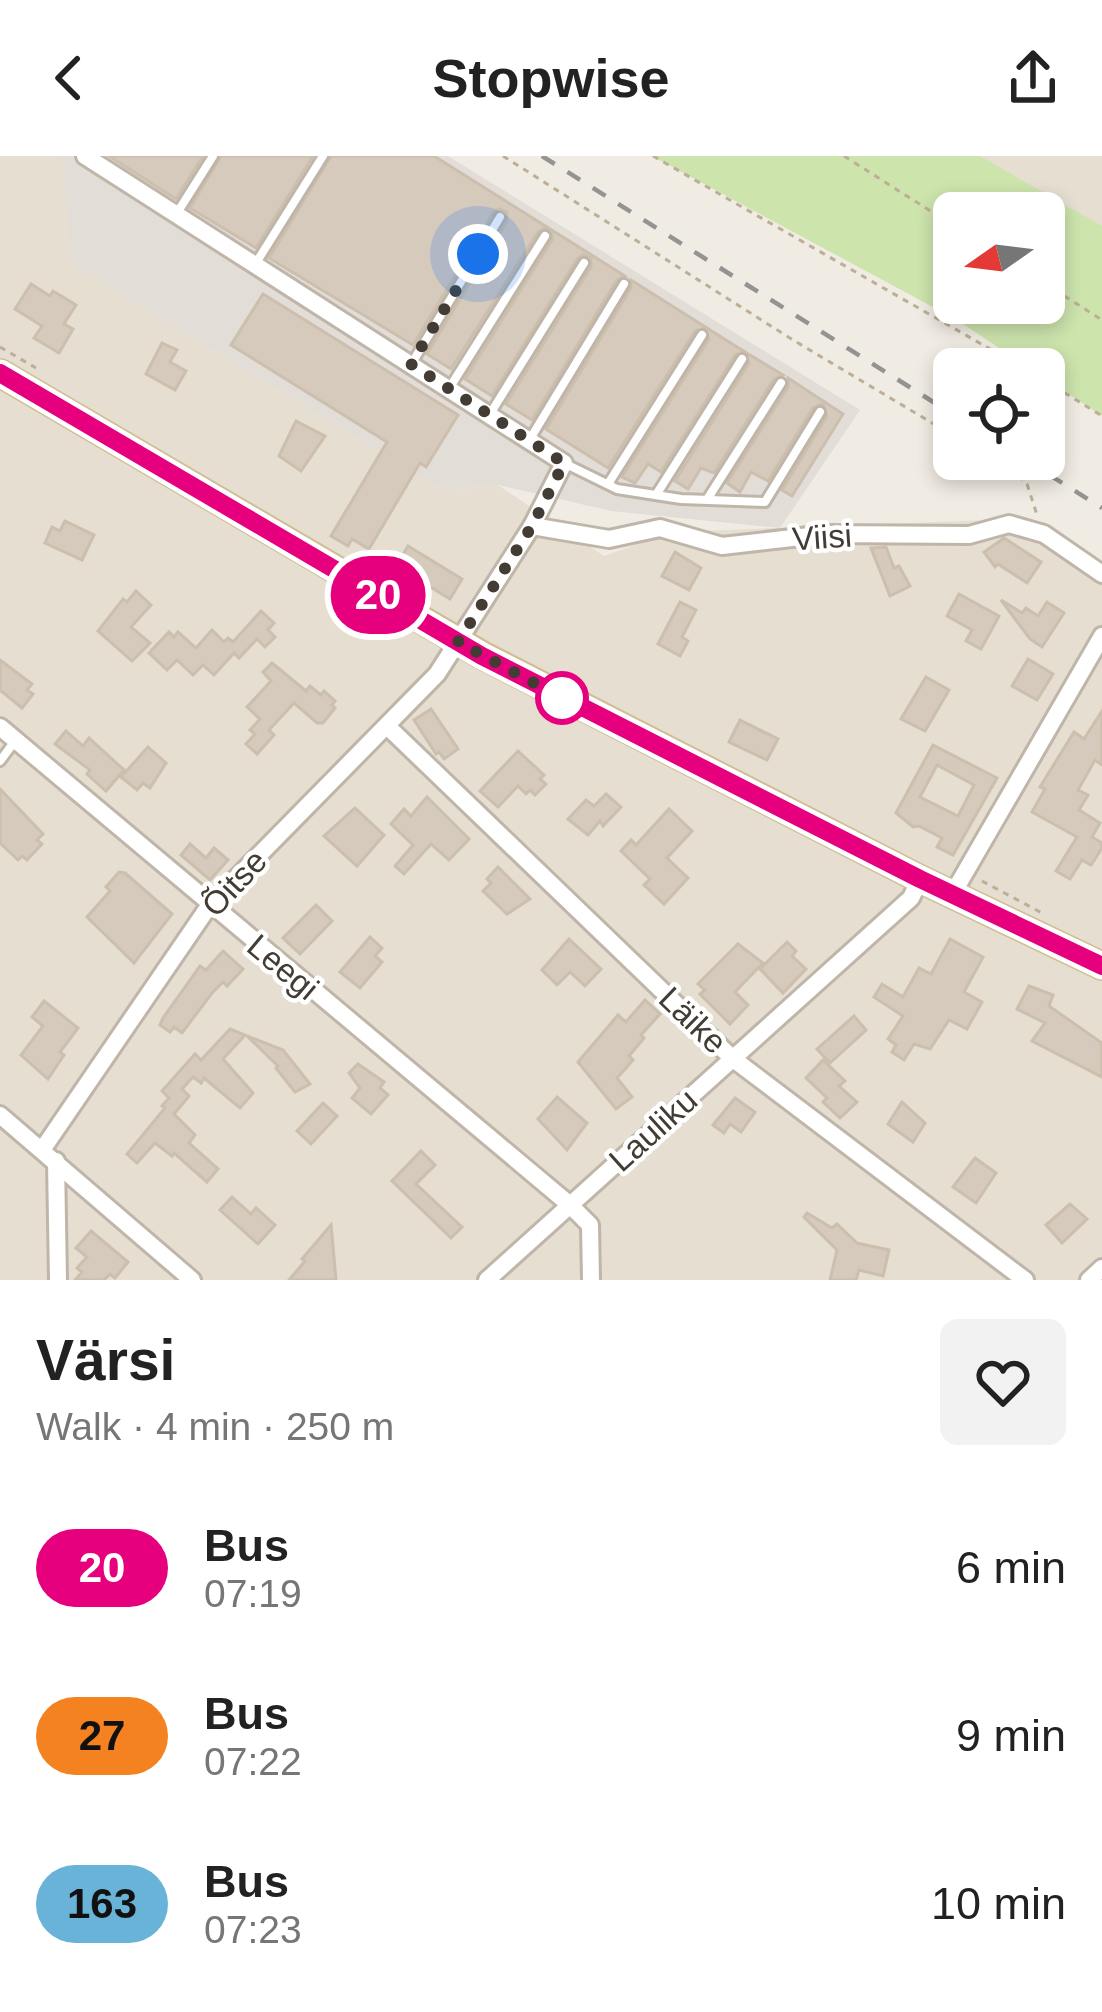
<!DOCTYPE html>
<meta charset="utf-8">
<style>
:root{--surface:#fff;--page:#f2f2f2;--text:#222;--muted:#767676}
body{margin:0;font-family:Arial,sans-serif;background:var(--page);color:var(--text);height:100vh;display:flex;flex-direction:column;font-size:45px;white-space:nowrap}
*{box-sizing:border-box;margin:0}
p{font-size:39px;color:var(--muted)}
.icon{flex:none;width:66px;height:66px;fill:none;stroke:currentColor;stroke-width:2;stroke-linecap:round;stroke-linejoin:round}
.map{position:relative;height:1124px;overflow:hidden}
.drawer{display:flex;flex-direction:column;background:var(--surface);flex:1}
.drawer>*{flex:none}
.badge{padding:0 24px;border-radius:39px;font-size:42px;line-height:78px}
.needle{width:78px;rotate:256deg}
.buttons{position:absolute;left:933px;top:36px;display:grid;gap:24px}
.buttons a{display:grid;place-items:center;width:132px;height:132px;border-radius:18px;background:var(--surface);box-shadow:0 6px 18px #0003;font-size:60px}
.you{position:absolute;width:60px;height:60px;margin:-30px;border:9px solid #fff;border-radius:50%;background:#1a73e8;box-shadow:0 0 0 18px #1a73e833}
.map>.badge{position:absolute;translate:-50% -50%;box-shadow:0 0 0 6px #fff}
.round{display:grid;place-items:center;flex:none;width:126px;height:126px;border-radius:18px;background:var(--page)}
.head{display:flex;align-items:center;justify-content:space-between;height:204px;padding:0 36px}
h1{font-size:57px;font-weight:800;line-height:90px}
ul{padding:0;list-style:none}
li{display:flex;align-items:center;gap:36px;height:168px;padding:0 36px}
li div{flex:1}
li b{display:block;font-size:45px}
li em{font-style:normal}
li .badge{min-width:132px;font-weight:700;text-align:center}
header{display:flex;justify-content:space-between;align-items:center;height:156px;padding:0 36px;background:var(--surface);font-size:54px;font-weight:800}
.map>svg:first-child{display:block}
</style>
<header><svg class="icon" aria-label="back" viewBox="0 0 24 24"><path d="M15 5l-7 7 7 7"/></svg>Stopwise<svg class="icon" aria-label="share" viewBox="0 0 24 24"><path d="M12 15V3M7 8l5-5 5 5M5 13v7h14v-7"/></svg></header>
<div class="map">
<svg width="1102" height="1124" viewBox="0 0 1102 1124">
<rect width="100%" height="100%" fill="#f1ece3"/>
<!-- residential -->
<g fill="#e5ded1">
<path d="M0,0H58L66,21L73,108L444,335L498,329L604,400L672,376L1018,363L1102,425V1124H0Z"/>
<path d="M879,0H1102V150L1044,57Z"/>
</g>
<!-- industrial -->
<path fill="#e3ddd8" d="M58,0H448L860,254L780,372L611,355L498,329L444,335L72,108L64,16Z"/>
<!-- green -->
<path fill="#cde4ad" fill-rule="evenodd" d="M652,0H980L1102,70V260L1044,222V213H1031L957,164ZM1044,57V147H954V57Z"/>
<!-- building -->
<g fill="#d5cabc" stroke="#ccbfad" stroke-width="3" fill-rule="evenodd">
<path d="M109,0H203L176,43Z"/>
<path d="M221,0H313L256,92L190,52Z"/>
<path d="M331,0H434L625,120L617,124L532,264L506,248L591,111V102L583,99L577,103L492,240L465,223L552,84V75L544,72L538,76L451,213L427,198L507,65V56L499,53L493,57L413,189L269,102Z"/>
<path d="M631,124L745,196L735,199L661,316L648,308L635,327L622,321L709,183L705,172L695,175L608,312L546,273L631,132Z"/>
<path d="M31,128L50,140L53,135L76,149L64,168L73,173L59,197L34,182L42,170L15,153Z"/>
<path d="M263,138L458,259L426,311L420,307L369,393L352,383L348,390L331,380L387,286L231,189Z"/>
<path d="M162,187L177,194L170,206L186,215L175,234L146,218Z"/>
<path d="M745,196L783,219L774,223L714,317L701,312L688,333L675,325L749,207Z"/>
<path d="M788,222L843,258L792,340L782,334L827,260L823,248L813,252L768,325L751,316L740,336L727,327L788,231Z"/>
<path d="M296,265L325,280L301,315L279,300Z"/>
<path d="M65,365L94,379L82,404L45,387L52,371L60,375Z"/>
<path d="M1004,382L1041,406L1027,427L998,408L995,411L984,396Z"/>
<path d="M408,390L462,423L450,443L396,410Z"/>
<path d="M886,391L894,412L899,410L910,430L890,440L871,392Z"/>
<path d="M675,396L701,412L689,434L662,420Z"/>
<path d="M136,435L151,449L131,471L150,487L132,505L98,475L123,443L127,446Z"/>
<path d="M959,438L999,460L981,493L966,485L972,474L947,460Z"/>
<path d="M1001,444L1022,457L1026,452L1038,460L1047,446L1064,457L1042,491L1030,483Z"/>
<path d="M680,446L696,454L682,481L688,485L680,500L658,488Z"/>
<path d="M261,455L274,467L268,474L275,481L265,491L257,483L239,502L234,497L214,519L203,509L193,519L177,504L167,514L149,497L169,476L174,481L178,476L196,492L212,474L224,486L228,482L233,486Z"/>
<path d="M1028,503L1053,518L1037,544L1012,530Z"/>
<path d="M0,504L32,528L27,534L33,538L22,552L0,534Z"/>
<path d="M272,507L306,535L310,530L321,539L324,535L335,545L332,549L335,552L323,567H317L294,547L269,574L274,579L257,598L246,588L255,578L250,574L260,563L247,551L271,525L263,516Z"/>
<path d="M926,521L949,534L925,575L901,563Z"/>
<path d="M431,553L458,593L444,603L439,596L436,598L414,564Z"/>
<path d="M1102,555V609L1095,604L1078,634L1088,639L1079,654L1100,667L1092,681L1102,687V692L1091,709L1082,704L1070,723L1056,715L1077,681L1032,656L1045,633L1040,631L1074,576L1084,583Z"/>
<path d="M740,564L778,583L767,604L729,586Z"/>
<path d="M66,575L83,590L89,582L124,614L106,635L87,618L90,614L55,588Z"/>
<path d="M933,589L997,622L953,699L937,691L942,682L919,670L913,671L896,657ZM937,609L974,629L958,660L920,641Z"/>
<path d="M148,591L166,607L150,632L143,627L137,634L121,621Z"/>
<path d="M518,595L544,619L540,623L546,628L535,639L530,634L526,638L518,630L498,651L480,635Z"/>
<path d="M0,633L43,678L37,684L42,688L27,704L22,700L18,704L0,687Z"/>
<path d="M606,638L621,651L603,670L600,665L588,679L568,663L586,644L594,650Z"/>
<path d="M427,641L469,683L449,704L431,688L404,718L395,710L413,689L391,668L404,653L411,660Z"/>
<path d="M355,652L384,679L357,710L324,680Z"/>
<path d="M669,653L692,675L667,702L688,722L664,748L644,729L650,723L621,695L631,684L636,689Z"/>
<path d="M190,688L206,702L214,692L228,704L210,724L181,699Z"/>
<path d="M498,711L530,743L507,758L483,735L491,727L487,723Z"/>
<path d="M119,716L125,717L172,758L134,807L87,761L110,735L106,731Z"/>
<path d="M316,749L332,765L300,798L283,782Z"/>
<path d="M370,781L382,792L375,800L382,806L360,832L340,816Z"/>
<path d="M569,783L601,813L585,830L570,816L557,829L542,814Z"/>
<path d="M950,783L983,801L964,836L982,846L967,873L949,864L930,893L914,888L904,904L892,896L896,889L888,883L903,860L874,841L882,828L903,841L919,812L931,818Z"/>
<path d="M787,786L796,795L792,800L806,813L783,837L760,813Z"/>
<path d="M738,788L763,807L735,836L748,849L730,868L700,838L705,834L698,828Z"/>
<path d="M223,795L243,813L227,830L223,826L212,837L182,877L174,871L170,876L160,869L163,862L200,810L206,814Z"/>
<path d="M1029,830L1053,839L1049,850L1102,887V921L1032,885L1045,867L1017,853Z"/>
<path d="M645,844L660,858L641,879L644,882L629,900L633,904L617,922L632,941L616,953L578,906L618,859L626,866Z"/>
<path d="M44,845L78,872L60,896L64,899L48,923L21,899L43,870L32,861Z"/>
<path d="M854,860L866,874L830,907L817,893Z"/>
<path d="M230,873L245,879L223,903L253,937L240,952L204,922L201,927L193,921L182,933L189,940L174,958L195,979L189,987L218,1013L207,1026L174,997L172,1000L155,987L137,1007L127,998L165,952L162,950L169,942L162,935L195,898L201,904Z"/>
<path d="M247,880L283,894L310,928L295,936L276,912L278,910Z"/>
<path d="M823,904L845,925L839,930L857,946L840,962L823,946L827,942L806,922Z"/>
<path d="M358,908L384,926L380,932L388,939L371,958L352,942L360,932L349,917Z"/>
<path d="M557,941L587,967L567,994L538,963Z"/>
<path d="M735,942L755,956L741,976L730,968L724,977L713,969Z"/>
<path d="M902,946L925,967L913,986L888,968Z"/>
<path d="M323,947L337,960L311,988L297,975Z"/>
<path d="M421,995L435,1009L416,1028L462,1071L451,1082L392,1025Z"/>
<path d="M975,1002L996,1017L976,1047L953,1031Z"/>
<path d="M232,1041L251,1058L256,1052L275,1069L258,1088L220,1054Z"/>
<path d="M1070,1048L1087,1063L1062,1087L1046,1069Z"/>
<path d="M807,1057L832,1072L837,1068L857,1087L889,1094L883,1120L859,1114L856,1124H830L837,1094L804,1061Z"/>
<path d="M331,1069L336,1124H289L305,1105L302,1103Z"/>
<path d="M91,1075L128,1106L115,1122L110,1118L104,1124H75L82,1116L77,1112L87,1101L76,1092Z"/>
</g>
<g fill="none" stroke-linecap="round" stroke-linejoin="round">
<defs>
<g id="service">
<path d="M177,57L213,0"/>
<path d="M256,107L323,0"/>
<path d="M412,207L500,61"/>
<path d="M450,231L545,80"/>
<path d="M490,258L584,107"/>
<path d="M530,283L624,128"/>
<path d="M566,308L617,333L681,343L765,346L820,256"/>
<path d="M608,328L702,179"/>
<path d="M656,339L742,203"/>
<path d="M708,342L781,227"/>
<path d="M0,605L15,585"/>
</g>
<g id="minor">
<path d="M532,370L609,383L660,372L722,390L827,378L969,379L1009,368L1044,378L1102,418"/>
<path d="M0,571L570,1049L590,1069L591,1124"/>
<path d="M388,571L732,902L1025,1124"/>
<path d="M952,739L1102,480"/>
<path d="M0,959L192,1124"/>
<path d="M42,994L209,750L437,518L532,370L564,307L85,0"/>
<path d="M56,1005L58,1124"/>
<path d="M487,1124L911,742L920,723"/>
<path d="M1089,1124L1102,1112"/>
</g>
<path id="secondary" d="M0,217L482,499L920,723L1102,810"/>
</defs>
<!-- service casing -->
<use href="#service" stroke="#bfb6a9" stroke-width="14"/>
<!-- minor casing -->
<use href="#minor" stroke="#bfb6a9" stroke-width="22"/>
<!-- secondary casing -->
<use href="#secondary" stroke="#d0bd94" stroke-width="30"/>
<!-- path -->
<g stroke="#bdae98" stroke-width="3" stroke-dasharray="6 6" stroke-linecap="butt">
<path d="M503,0L793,184L954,280"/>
<path d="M653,0L1025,213"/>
<path d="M844,0L954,70"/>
<path d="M1044,127L1102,164"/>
<path d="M0,191L36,212"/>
<path d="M1044,224L1102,260"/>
<path d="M1001,303L1027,328L1037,359"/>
<path d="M982,725L1042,757"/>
</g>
<!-- service -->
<use href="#service" stroke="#fff" stroke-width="8"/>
<!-- minor -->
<use href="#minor" stroke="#fff" stroke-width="16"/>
<!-- secondary -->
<use href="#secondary" stroke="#fcecc2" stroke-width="24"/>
<!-- rail -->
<g stroke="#939393" stroke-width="4.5" stroke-dasharray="15 15" stroke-linecap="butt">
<path d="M542,0L954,259"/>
<path d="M1024,303L1102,352"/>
</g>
</g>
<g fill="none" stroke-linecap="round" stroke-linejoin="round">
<defs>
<path id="line" d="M0,217L482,500L920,723L1102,810"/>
</defs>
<!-- line casing -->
<use href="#line" stroke="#fff" stroke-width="27"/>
<!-- line -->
<use href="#line" stroke="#e6007e" stroke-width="18"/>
<!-- walk -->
<path stroke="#423c34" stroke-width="12" stroke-dasharray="0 21.6" d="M478,98L411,208L564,307L532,370L458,486L562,542"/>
</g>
<!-- markers -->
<circle fill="#fff" stroke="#e6007e" stroke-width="6" cx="562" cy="542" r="24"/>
<g text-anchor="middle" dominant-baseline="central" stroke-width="9" stroke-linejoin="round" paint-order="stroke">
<!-- street labels -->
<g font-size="33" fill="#423c34" stroke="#fff">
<text transform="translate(822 381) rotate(-4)">Viisi</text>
<text transform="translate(234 727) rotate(-47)">Õitse</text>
<text transform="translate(283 811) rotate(40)">Leegi</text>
<text transform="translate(693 864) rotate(44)">Läike</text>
<text transform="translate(653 974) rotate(-42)">Lauliku</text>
</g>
</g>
</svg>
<div class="buttons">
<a><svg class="needle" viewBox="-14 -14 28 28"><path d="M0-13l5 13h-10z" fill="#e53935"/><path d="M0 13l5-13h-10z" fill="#767676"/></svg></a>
<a><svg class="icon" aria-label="locate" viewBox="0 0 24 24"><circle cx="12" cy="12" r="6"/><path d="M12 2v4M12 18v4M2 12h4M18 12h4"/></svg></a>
</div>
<div class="you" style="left:478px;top:98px"></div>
<b class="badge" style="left:378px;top:439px;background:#e6007e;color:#fff">20</b>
</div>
<section class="drawer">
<div class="head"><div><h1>Värsi</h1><p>Walk · 4 min · 250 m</p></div><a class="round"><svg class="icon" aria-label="heart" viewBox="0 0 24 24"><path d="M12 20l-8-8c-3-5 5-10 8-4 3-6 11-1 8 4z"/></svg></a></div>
<ul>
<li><span class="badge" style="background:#e6007e;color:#fff">20</span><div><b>Bus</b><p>07:19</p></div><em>6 min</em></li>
<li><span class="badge" style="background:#f58220;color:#111">27</span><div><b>Bus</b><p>07:22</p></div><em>9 min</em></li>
<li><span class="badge" style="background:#69b3d9;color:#111">163</span><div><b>Bus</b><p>07:23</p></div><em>10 min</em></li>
</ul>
</section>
